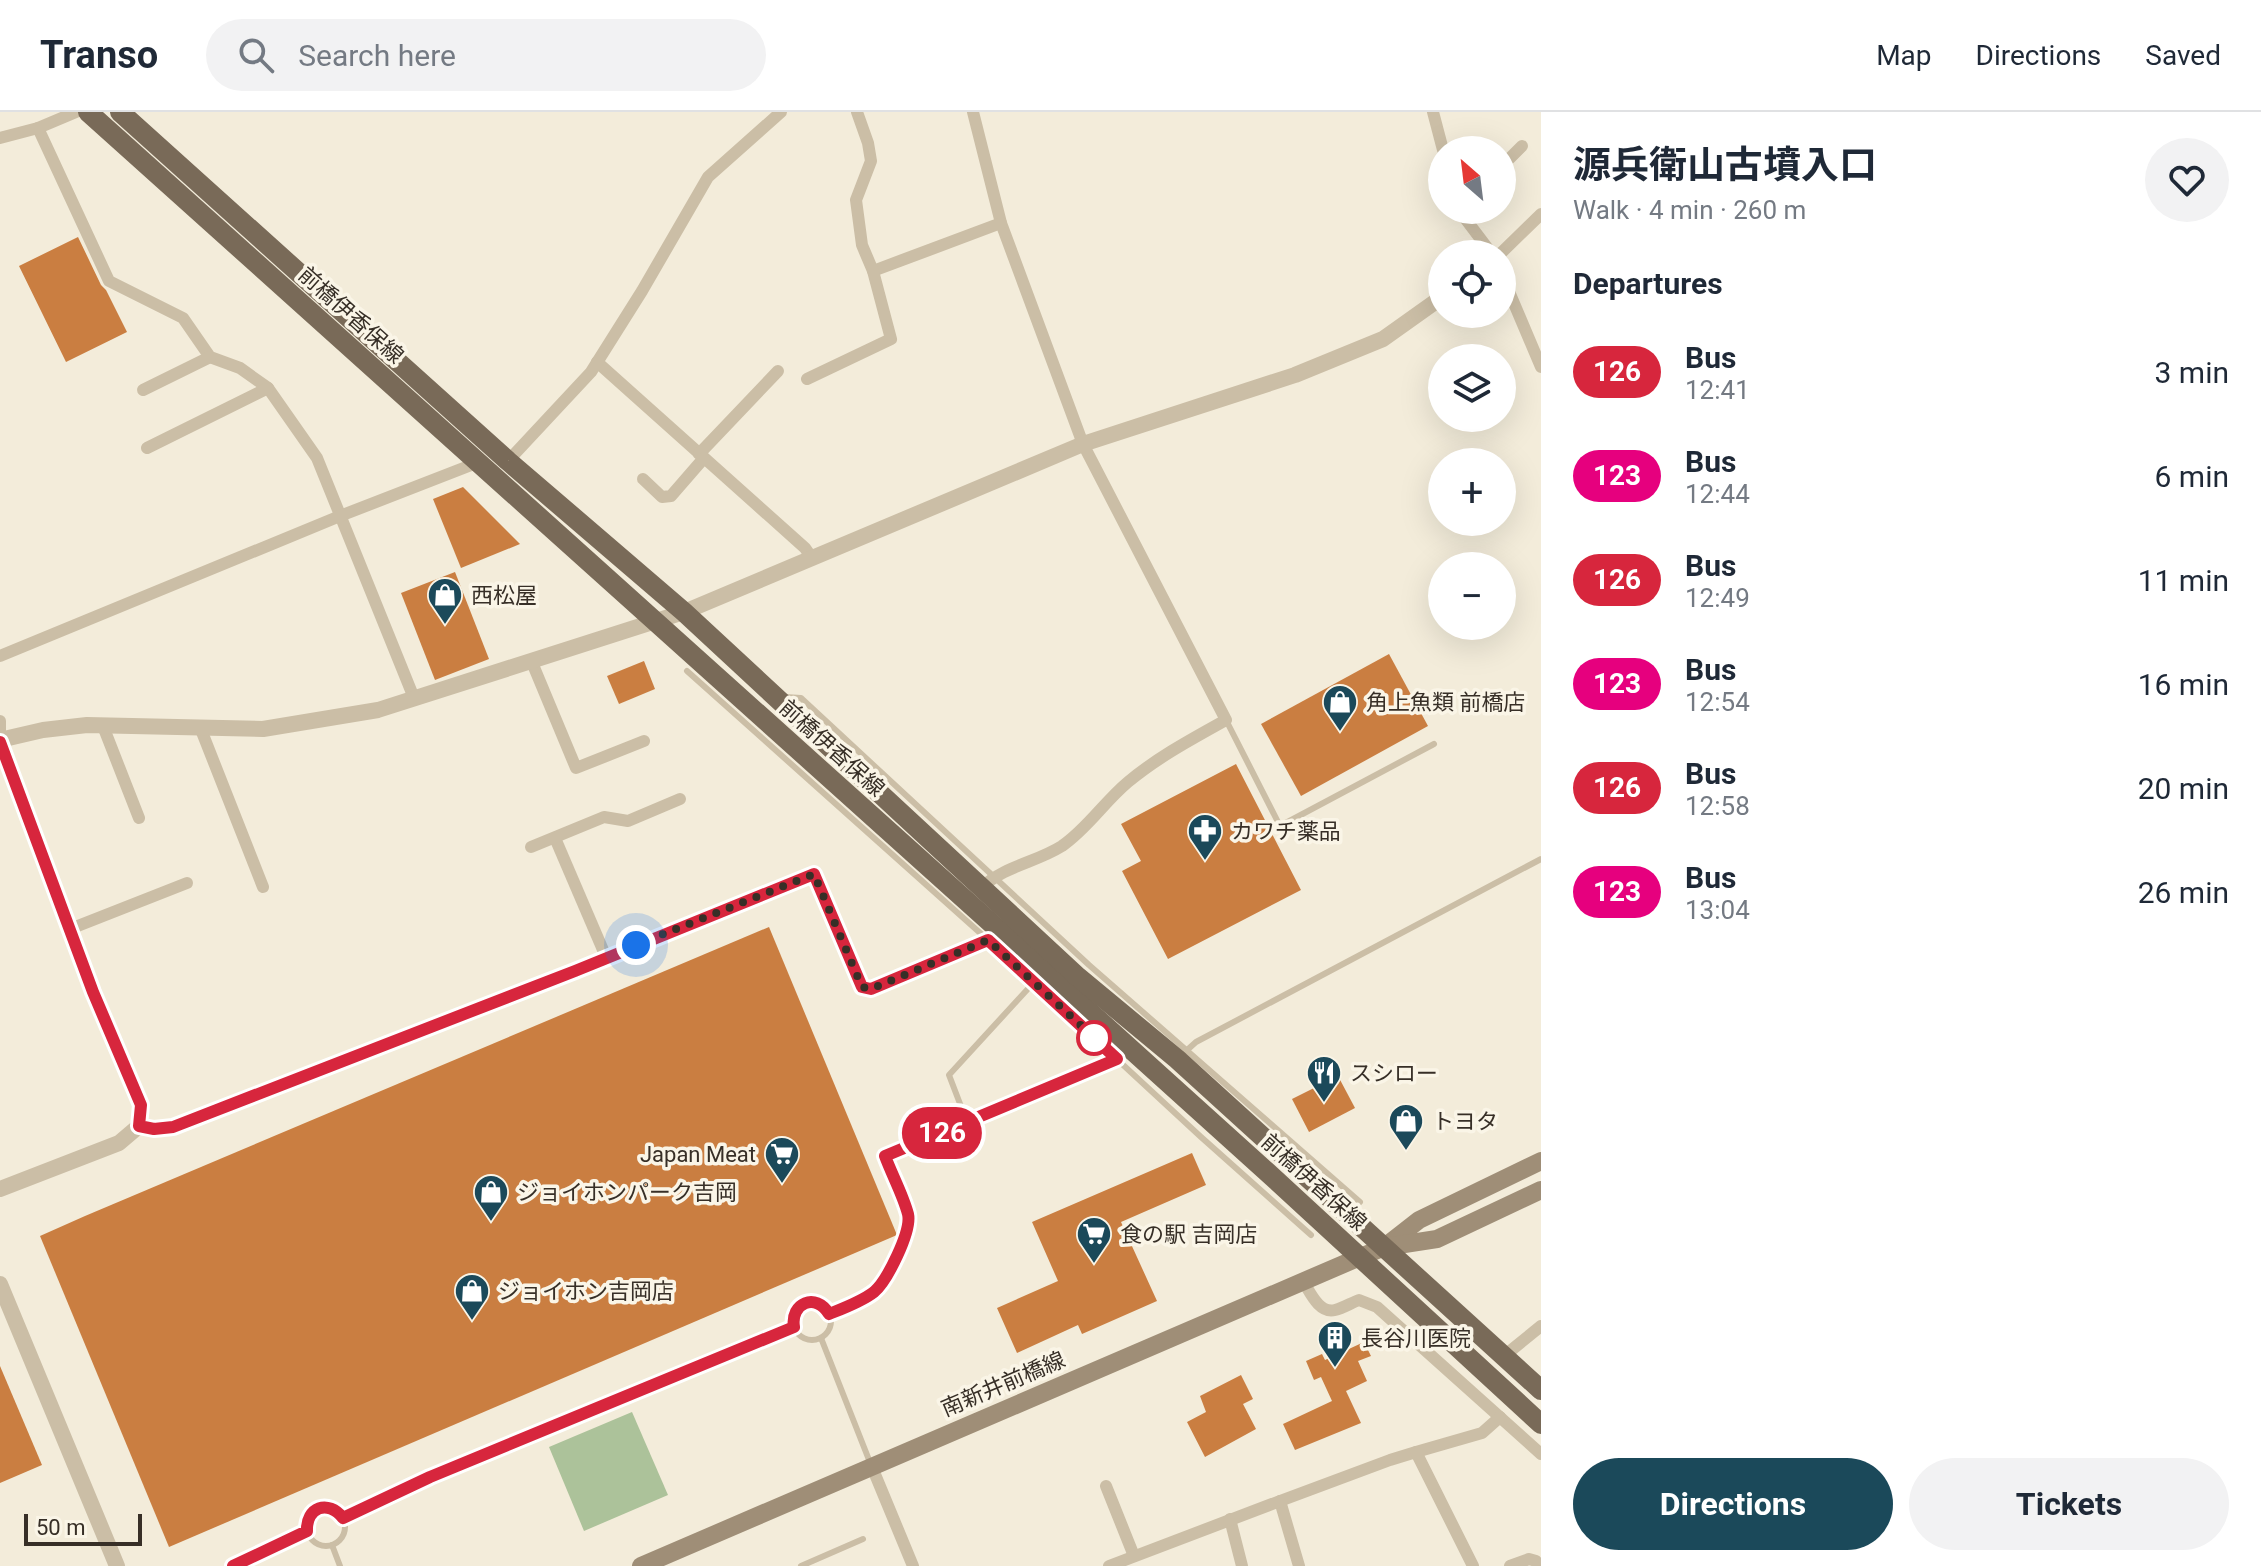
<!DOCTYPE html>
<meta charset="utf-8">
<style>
:root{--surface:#fff;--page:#f2f2f3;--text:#1f2937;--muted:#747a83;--line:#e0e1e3;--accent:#1b495a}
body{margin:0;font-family:Roboto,"Noto Sans JP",sans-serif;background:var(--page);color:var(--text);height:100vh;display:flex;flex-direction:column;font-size:30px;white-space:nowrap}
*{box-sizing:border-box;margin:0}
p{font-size:26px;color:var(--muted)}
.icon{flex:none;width:44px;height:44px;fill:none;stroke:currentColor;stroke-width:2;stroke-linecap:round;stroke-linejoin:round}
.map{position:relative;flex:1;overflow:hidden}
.details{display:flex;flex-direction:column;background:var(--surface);width:720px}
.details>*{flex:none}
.badge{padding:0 16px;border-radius:26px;font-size:28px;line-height:52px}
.needle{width:52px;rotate:332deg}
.fabs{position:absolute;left:1428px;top:24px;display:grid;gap:16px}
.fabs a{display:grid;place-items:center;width:88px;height:88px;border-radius:50%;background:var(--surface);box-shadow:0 8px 32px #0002;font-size:40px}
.scale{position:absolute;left:24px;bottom:20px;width:118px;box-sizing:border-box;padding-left:8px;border:4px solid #372f27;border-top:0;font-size:22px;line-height:28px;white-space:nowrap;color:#372f27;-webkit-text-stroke:6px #faf5e7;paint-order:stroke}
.you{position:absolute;width:40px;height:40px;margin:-20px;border:6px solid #fff;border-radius:50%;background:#1a73e8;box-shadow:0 0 0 12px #1a73e833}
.map>.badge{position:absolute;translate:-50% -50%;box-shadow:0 0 0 4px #fff}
h2{padding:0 32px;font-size:30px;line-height:72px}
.round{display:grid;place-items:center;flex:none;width:84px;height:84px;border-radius:42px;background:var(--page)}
.overview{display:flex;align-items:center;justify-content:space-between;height:136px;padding:0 32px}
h1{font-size:38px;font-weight:700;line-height:60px}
.primary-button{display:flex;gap:16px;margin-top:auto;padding:16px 32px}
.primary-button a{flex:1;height:92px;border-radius:48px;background:var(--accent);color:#fff;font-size:32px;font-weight:700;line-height:92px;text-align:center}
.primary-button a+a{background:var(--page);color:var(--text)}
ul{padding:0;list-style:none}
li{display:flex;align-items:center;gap:24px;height:104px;padding:0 32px}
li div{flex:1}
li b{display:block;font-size:30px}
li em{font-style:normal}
li .badge{min-width:88px;font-weight:700;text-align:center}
header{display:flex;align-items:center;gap:48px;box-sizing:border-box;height:112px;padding:0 40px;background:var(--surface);border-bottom:2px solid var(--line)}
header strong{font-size:38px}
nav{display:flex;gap:44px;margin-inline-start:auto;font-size:28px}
.search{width:560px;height:72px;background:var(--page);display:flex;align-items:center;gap:20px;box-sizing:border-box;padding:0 28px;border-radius:44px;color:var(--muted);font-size:30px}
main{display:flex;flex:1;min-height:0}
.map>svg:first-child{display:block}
</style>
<header>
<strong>Transo</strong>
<div class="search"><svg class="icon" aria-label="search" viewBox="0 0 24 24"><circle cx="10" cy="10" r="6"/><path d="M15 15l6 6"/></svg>Search here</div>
<nav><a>Map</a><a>Directions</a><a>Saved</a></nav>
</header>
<main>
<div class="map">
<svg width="1541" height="1454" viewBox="0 0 1541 1454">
<rect width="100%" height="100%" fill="#f3ecda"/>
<!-- green -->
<path fill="#acc29a" d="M632,1300L668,1383L584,1419L549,1335Z"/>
<!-- building -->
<g fill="#ca7e41">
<path d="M78,125L101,173L106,178L127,220L66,250L19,154Z"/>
<path d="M463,375L520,432L461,456L433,387Z"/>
<path d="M455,460L489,547L435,568L401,481Z"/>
<path d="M1389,542L1428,614L1301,684L1261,612Z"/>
<path d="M644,549L655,577L619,592L607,564Z"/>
<path d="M1236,652L1301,778L1168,847L1122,759L1141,749L1121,712Z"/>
<path d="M769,815L897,1123L169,1435L40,1124L85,1104Z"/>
<path d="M1338,964L1355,996L1309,1020L1292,987Z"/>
<path d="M1192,1041L1206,1073L1121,1110L1157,1189L1082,1222L1078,1213L1017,1241L997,1196L1058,1169L1032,1110Z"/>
<path d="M1364,1230L1371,1244L1358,1249L1367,1269L1346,1279L1361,1311L1295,1338L1283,1312L1332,1289L1321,1265L1314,1268L1306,1249L1322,1242L1325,1248Z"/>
<path d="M0,1254L42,1353L0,1371Z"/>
<path d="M1241,1263L1253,1287L1243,1292L1256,1317L1205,1345L1187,1310L1206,1300L1200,1284Z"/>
</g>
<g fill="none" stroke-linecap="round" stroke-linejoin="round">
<!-- service -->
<g stroke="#cbbea6" stroke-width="6">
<path d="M687,559L988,828L1201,1025L1311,1123"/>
<path d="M785,585L801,586L1089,853L1360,1090"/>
<path d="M1226,608L1280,714L1434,632"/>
<path d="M1186,939L1196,930L1541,747"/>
<path d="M967,1010L949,963L1036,868"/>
<circle cx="812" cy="1209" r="19"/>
<path d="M829,1202C844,1196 861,1190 874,1180C887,1169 912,1119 908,1102C903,1083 892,1063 885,1044L1022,988L1129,940"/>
<path d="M821,1226L871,1353"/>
<circle cx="326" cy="1415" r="19"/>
<path d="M343,1406L430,1365L794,1215"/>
<path d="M332,1433L340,1454"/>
<path d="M233,1454L307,1419"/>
<path d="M801,1454L863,1427"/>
</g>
<!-- minor -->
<g stroke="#cbbea6" stroke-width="12">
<path d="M973,0L1001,111L1083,332L1226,608C1192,627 1158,645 1128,670C1104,690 1088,716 1062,734C1035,751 1006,753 981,776"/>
<path d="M1433,0L1443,38"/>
<path d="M38,16L109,169L183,206L210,245L240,256L268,276L317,346L414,586"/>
<path d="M0,26L38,16L76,0"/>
<path d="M1502,54L1522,34"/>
<path d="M1462,98L1464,105L1492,142"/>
<path d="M1500,142L1541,102"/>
<path d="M873,159L1001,111"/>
<path d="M1502,163L1541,255"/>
<path d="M597,250L805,436L812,446"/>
<path d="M807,267L891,227L873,159L862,133L856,88L871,49L868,31L857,0"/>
<path d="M143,278L210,245"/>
<path d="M147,336L268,276"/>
<path d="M699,342L778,259"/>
<path d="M508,349L591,260L642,179L708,65L781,0"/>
<path d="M643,367L662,385L671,384L704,346"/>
<path d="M0,544L340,404L479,350"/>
<path d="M531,548L576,656L644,629"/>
<path d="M0,609V623"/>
<path d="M103,614L139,706"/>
<path d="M200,615L263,775"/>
<path d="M0,630L93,880L141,993L139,1014L154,1017L173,1015L575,859L814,762L862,875L871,877L978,833L1000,819"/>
<path d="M555,726L606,845"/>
<path d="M531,735L604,705L628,709L680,687"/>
<path d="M70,817L187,771"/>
<path d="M1303,1169C1310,1180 1319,1202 1335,1198C1343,1196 1351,1191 1359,1188L1377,1195L1541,1342"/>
<path d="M1504,1244L1541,1214"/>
<path d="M872,1355L913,1454"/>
<path d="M1106,1374L1134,1444"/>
<path d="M1280,1389L1299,1454"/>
<path d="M1230,1407L1242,1454"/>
<path d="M1109,1454L1280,1389L1390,1348L1416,1340"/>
<path d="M1473,1454L1416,1340L1482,1321L1500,1305"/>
<path d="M1510,1454L1529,1447L1536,1449L1538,1454"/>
</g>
<!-- tertiary -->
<g stroke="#cbbea6" stroke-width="16">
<path d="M0,628L43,618L87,613L263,617L378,598L684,500L1083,332L1295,263L1383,227L1442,185"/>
<path d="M0,1077L119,1031L139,1014"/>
<path d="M0,1172L117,1454"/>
</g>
<!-- secondary -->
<g stroke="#9f8e77" stroke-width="18">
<path d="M1387,1133L1419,1108L1541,1049"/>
<path d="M641,1454L1360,1145L1385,1135L1437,1127L1541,1078"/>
</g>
<!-- primary -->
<g stroke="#796a58" stroke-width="20">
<path d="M88,0L1000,819L1266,1059L1541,1312"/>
<path d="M120,0L508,349L684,500L1078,865L1177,947L1541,1278"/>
</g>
</g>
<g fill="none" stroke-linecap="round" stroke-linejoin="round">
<defs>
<path id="line" d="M0,630L93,880L141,993L139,1014L154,1017L173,1015L575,859L814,762L862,875L871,877L988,828L1117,947L885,1044C892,1063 903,1083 908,1102C912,1119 887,1169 874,1180C861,1190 844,1196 829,1202C816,1180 790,1191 794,1215L430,1365L343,1406C328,1387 306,1395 307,1419L233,1454"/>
</defs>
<!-- line casing -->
<use href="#line" stroke="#fff" stroke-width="18"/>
<!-- line -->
<use href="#line" stroke="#d7263d" stroke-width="12"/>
<!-- walk -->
<path stroke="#372f27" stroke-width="8" stroke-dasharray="0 14.4" d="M636,833L814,762L862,875L871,877L988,828L1099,930L1094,926"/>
</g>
<!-- icons -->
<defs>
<symbol id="shop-pin" viewBox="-11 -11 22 30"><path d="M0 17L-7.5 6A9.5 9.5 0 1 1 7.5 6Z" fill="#1b495a" stroke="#faf5e7"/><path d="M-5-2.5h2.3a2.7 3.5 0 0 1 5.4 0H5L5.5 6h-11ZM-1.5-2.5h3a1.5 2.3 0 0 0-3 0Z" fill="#fff"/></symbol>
<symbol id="pharmacy-pin" viewBox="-11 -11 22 30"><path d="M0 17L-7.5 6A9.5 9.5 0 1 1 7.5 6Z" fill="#1b495a" stroke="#faf5e7"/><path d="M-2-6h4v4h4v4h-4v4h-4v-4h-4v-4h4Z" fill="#fff"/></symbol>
<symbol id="restaurant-pin" viewBox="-11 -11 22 30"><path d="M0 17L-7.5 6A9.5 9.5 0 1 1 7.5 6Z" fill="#1b495a" stroke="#faf5e7"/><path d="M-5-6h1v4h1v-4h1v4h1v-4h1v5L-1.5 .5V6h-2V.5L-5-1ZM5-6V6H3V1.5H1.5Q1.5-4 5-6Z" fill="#fff"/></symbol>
<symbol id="supermarket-pin" viewBox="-11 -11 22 30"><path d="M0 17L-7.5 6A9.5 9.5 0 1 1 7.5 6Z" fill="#1b495a" stroke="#faf5e7"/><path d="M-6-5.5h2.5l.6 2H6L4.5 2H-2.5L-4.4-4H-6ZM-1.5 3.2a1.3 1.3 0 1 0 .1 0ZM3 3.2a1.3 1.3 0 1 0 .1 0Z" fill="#fff"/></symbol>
<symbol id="building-pin" viewBox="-11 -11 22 30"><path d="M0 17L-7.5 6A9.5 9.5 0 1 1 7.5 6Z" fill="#1b495a" stroke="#faf5e7"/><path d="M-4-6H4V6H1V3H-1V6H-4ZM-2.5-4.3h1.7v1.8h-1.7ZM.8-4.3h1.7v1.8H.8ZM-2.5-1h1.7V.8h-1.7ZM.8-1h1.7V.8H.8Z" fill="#fff"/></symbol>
</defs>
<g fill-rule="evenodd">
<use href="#shop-pin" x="425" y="463" width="40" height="54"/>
<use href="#shop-pin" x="1320" y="570" width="40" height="54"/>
<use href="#pharmacy-pin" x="1185" y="699" width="40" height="54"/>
<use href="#restaurant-pin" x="1304" y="941" width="40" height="54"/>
<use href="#shop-pin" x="1386" y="989" width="40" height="54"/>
<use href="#supermarket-pin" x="762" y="1022" width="40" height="54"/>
<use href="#shop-pin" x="471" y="1060" width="40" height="54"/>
<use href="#supermarket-pin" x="1074" y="1102" width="40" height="54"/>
<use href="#shop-pin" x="452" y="1159" width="40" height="54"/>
<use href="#building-pin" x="1315" y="1206" width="40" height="54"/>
</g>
<!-- markers -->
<circle fill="#fff" stroke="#d7263d" stroke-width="4" cx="1094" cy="926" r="16"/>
<g text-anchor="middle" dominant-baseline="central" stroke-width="7" stroke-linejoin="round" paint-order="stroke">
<!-- street labels -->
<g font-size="22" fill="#372f27" stroke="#faf5e7">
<text transform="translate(351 203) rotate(42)">前橋伊香保線</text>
<text transform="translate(832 636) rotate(42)">前橋伊香保線</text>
<text transform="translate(1314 1070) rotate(42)">前橋伊香保線</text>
<text transform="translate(1003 1272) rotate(-23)">南新井前橋線</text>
</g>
<!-- poi labels -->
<g font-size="22" fill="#372f27" stroke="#faf5e7" text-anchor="start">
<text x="471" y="483">西松屋</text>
<text x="1366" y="590">角上魚類 前橋店</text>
<text x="1231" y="719">カワチ薬品</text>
<text x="1350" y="961">スシロー</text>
<text x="1432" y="1009">トヨタ</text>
<text x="756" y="1042" text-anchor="end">Japan Meat</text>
<text x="517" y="1080">ジョイホンパーク吉岡</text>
<text x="1120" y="1122">食の駅 吉岡店</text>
<text x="498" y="1179">ジョイホン吉岡店</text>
<text x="1361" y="1226">長谷川医院</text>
</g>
</g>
</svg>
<div class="fabs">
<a><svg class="needle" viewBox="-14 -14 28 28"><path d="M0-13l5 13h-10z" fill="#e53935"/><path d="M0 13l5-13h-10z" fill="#747a83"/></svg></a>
<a><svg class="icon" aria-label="locate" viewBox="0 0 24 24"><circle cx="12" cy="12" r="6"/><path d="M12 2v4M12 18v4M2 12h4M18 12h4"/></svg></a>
<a><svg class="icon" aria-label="layers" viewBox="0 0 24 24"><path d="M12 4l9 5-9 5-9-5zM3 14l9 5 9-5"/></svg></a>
<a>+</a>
<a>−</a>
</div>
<div class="scale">50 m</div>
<div class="you" style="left:636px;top:833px"></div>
<b class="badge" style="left:942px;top:1021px;background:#d7263d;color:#fff">126</b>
</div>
<section class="details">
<div class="overview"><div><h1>源兵衛山古墳入口</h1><p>Walk · 4 min · 260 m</p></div><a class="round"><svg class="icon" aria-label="heart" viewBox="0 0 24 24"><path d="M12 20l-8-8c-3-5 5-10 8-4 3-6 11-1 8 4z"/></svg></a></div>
<h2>Departures</h2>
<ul>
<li><span class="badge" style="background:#d7263d;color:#fff">126</span><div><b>Bus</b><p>12:41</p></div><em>3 min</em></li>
<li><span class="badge" style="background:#e6007e;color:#fff">123</span><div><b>Bus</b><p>12:44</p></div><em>6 min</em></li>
<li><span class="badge" style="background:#d7263d;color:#fff">126</span><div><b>Bus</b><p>12:49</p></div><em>11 min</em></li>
<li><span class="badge" style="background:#e6007e;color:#fff">123</span><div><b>Bus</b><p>12:54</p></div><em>16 min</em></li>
<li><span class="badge" style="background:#d7263d;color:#fff">126</span><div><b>Bus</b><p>12:58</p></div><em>20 min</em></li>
<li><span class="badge" style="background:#e6007e;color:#fff">123</span><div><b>Bus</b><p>13:04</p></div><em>26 min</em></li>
</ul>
<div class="primary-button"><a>Directions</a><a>Tickets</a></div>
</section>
</main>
